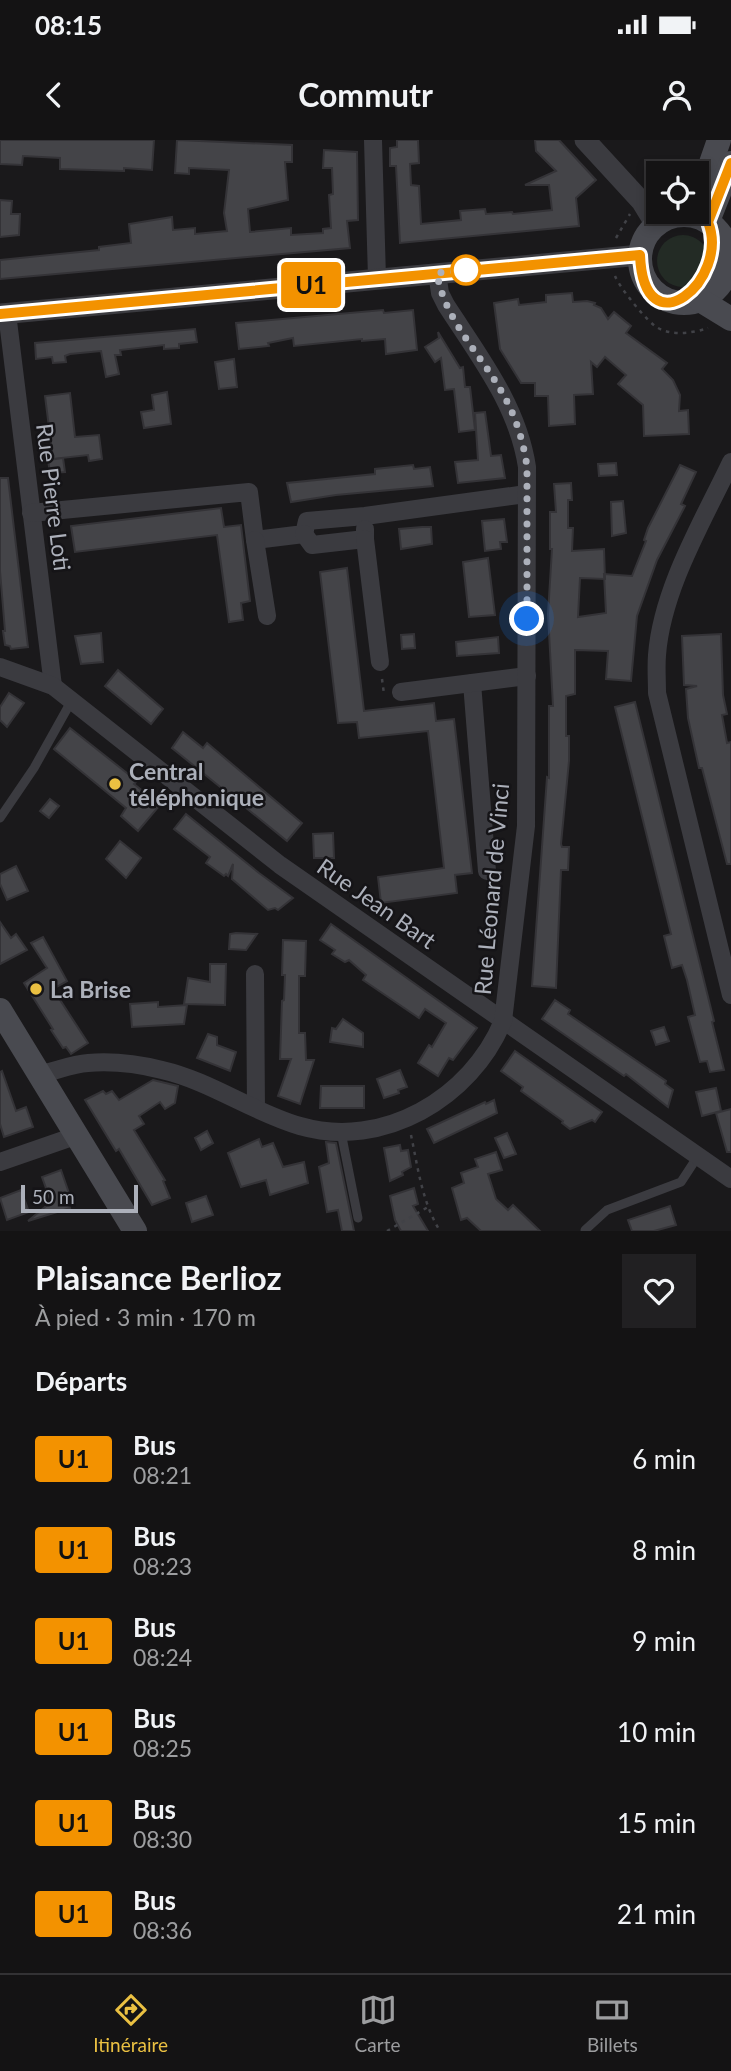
<!DOCTYPE html>
<html lang="fr">
<meta charset="utf-8">
<style>
:root{--surface:#141314;--page:#212022;--text:#f1f3f6;--muted:#9d9ea0;--line:#333234;--accent:#eac042}
body{margin:0;font-family:Lato,sans-serif;background:var(--page);color:var(--text);height:100vh;display:flex;flex-direction:column;font-size:26px;white-space:nowrap}
*{box-sizing:border-box;margin:0}
p{font-size:23px;color:var(--muted)}
.icon{flex:none;width:38px;height:38px;fill:none;stroke:currentColor;stroke-width:2;stroke-linecap:round;stroke-linejoin:round}
.map{position:relative;height:1091px;overflow:hidden}
.sheet{display:flex;flex-direction:column;background:var(--surface);flex:1}
.sheet>*{flex:none}
.badge{padding:0 14px;border-radius:5px;font-size:24px;line-height:46px}
.buttons{position:absolute;left:646px;top:21px;display:grid;gap:14px}
.buttons a{display:grid;place-items:center;width:63px;height:63px;border-radius:0px;background:var(--surface);box-shadow:0 4px 10px #0003,0 0 0 2px var(--line);font-size:35px}
.scale{position:absolute;left:21px;bottom:18px;width:117px;box-sizing:border-box;padding-left:7px;border:4px solid #acb0ba;border-top:0;font-size:19px;line-height:24px;white-space:nowrap;color:#acb0ba;-webkit-text-stroke:5px #151417;paint-order:stroke}
.you{position:absolute;width:35px;height:35px;margin:-18px;border:5px solid #fff;border-radius:50%;background:#1a73e8;box-shadow:0 0 0 10px #1a73e833}
.map>.badge{position:absolute;translate:-50% -50%;box-shadow:0 0 0 4px #fff}
h2{padding:0 35px;font-size:26px;line-height:63px}
.round{display:grid;place-items:center;flex:none;width:74px;height:74px;border-radius:0px;background:var(--page)}
.summary{display:flex;align-items:center;justify-content:space-between;height:119px;padding:0 35px}
h1{font-size:33px;font-weight:700;line-height:52px}
ul{padding:0;list-style:none}
li{display:flex;align-items:center;gap:21px;height:91px;padding:0 35px}
li div{flex:1}
li b{display:block;font-size:26px}
li em{font-style:normal}
li .badge{min-width:77px;font-weight:700;text-align:center}
.status{display:flex;justify-content:space-between;align-items:center;height:49px;padding:0 35px;background:var(--surface);direction:ltr}
.status svg{height:19px;fill:currentColor}
header{display:flex;justify-content:space-between;align-items:center;height:91px;padding:0 35px;background:var(--surface);font-size:32px;font-weight:700}
.tabs{display:flex;justify-content:space-around;align-items:center;height:98px;border-top:2px solid var(--line);background:var(--surface);font-size:19px;color:var(--muted)}
.tabs a{display:grid;justify-items:center;gap:4px}
.tabs .current{color:var(--accent)}
.map>svg:first-child{display:block}
</style>
<div class="status"><b>08:15</b><svg viewBox="0 0 49 12"><path d="M0 12V9h3v3zM5 12V6h3v6zM10 12V3h3v9zM15 12V0h3v12zM26 1h20v11H26zM47 4h2v5h-2z"/></svg></div>
<header><svg class="icon" aria-label="back" viewBox="0 0 24 24"><path d="M15 5l-7 7 7 7"/></svg>Commutr<svg class="icon" aria-label="person" viewBox="0 0 24 24"><circle cx="12" cy="8" r="4"/><path d="M4 21q1-7 8-7t8 7"/></svg></header>
<div class="map">
<svg width="731" height="1091" viewBox="0 0 731 1091">
<rect width="100%" height="100%" fill="#1a191b"/>
<!-- green -->
<circle fill="#232b25" cx="683" cy="121" r="26"/>
<!-- building -->
<g fill="#444448" stroke="#343337" stroke-width="2">
<path d="M0,0H154L152,30L124,28V31L60,29V18L23,16L22,25L0,24Z"/>
<path d="M177,0L292,5V22H285L288,60L248,69L250,92L291,88V95L323,93V89L331,88L329,55L333,54L332,28H323L324,10L357,12L358,80L347,81L350,108L0,139V120L99,110V107L131,103L129,84L172,77L173,90L195,88V94L227,91L224,73L229,30L189,28V34L175,33Z"/>
<path d="M397,0H418L419,23L410,24L411,45L419,46L421,84L461,80L460,71L485,69L486,74L512,72L513,74L552,70L549,45H525L556,31L536,11L535,0H559L596,40L576,58L579,86L400,103L396,26H390V8L397,7Z"/>
<path d="M0,60L12,61L11,74H20L19,95L0,97Z"/>
<path d="M572,153L573,162L587,161L595,163L594,165L601,168L608,179L614,172L631,186L626,193L667,223L662,229L673,240L680,255L679,271L688,270L689,294L644,296L643,265L618,244L626,235L605,217L597,227L591,222L593,254L574,255L575,284L549,286L548,256H535V243H521L500,209L494,163L518,159L519,165L546,162V155Z"/>
<path d="M383,170L384,173L413,170L417,210L386,214L385,199L362,201V199L294,206L293,198L268,203L269,206L239,209L236,183Z"/>
<path d="M195,189L197,202L179,204V208L164,209V205L120,210L121,215H115L119,234L106,237L101,211L70,214L65,216L66,222L53,223L52,217L36,219L35,203Z"/>
<path d="M438,192L460,228L463,227L465,247H470L475,290L459,292L454,249L445,250L441,218L435,222L425,207L439,198Z"/>
<path d="M234,219L237,247L219,249L215,222Z"/>
<path d="M167,252L171,284L144,288L141,272L154,270L152,255Z"/>
<path d="M70,253L75,297L99,295L102,319L89,321L88,315L53,319L45,256Z"/>
<path d="M485,272L491,316L501,315L505,338L458,343L455,322L478,320L475,273Z"/>
<path d="M63,318L65,332L50,333L48,320Z"/>
<path d="M616,323L617,335L599,336L598,324Z"/>
<path d="M413,325L414,329L430,327L433,346L336,355L291,362L287,343L375,334V329Z"/>
<path d="M680,325L696,332L681,364L685,366L657,420L637,476L631,541L606,539L608,511L575,510V554L566,556V596H569V621L561,704L562,707H569L568,730H561L556,848L532,846L547,637L549,638V566H553L548,474L552,409H550V372H556L554,344L571,343L572,360H568V388H573L572,411L604,409L605,439L580,438L578,477L606,473L604,434L632,436L646,401L644,400L648,388Z"/>
<path d="M0,338H8L28,507L11,509L10,506L5,505L3,491H5L0,431Z"/>
<path d="M623,361L626,393L612,396L611,362Z"/>
<path d="M221,368L224,387L241,385L250,461L241,463L243,480L229,482L217,395L75,412L71,386Z"/>
<path d="M504,379L507,402H500L501,409L485,411L482,381Z"/>
<path d="M422,387H431L432,404L401,409L399,389Z"/>
<path d="M488,418L495,475L469,477L463,422Z"/>
<path d="M347,428L364,571L434,563L436,581L454,579L472,733L455,735L457,753L381,763L378,737L444,728L428,591L359,598L357,582L338,583L320,432Z"/>
<path d="M101,493L103,522L81,524L75,496Z"/>
<path d="M414,494L415,508L402,509L401,495Z"/>
<path d="M721,494L723,555L727,574L722,575L727,603L731,602V724H727L702,628H699L688,578L686,549L697,546L684,545L682,496Z"/>
<path d="M498,497L499,513L457,516L456,502Z"/>
<path d="M118,530L163,569L151,584L105,546Z"/>
<path d="M9,553L24,563L7,587L0,580V567Z"/>
<path d="M635,562L714,881L712,882L724,930L710,932L707,921L700,922L688,877L695,875L687,840L682,825L672,828L664,796L671,794L615,567Z"/>
<path d="M70,588L137,641L134,644L160,665L138,691L121,676L126,668L54,609Z"/>
<path d="M183,592L203,608L207,603L302,683L287,701L172,608Z"/>
<path d="M50,659L59,666L49,678L40,671Z"/>
<path d="M186,674L259,733L293,758L278,770L275,768L268,770L232,739L233,724L228,736L226,734L224,736L206,723L210,717L174,689Z"/>
<path d="M333,693L334,718H314L313,694Z"/>
<path d="M120,701L141,718L126,738L106,719Z"/>
<path d="M16,726L28,751L7,760L0,744V734Z"/>
<path d="M0,782L11,798L16,794L27,810L0,824Z"/>
<path d="M331,784L477,888L453,920L449,918L438,936L418,923L429,905L432,907L446,883L425,869L419,878L363,840L366,835L349,820L345,822L332,814L335,810L320,800Z"/>
<path d="M236,793L257,794L246,810L229,809L230,794Z"/>
<path d="M43,797L67,841L53,849L88,903L71,914L66,907L63,908L51,890L53,889L24,843L47,828L31,803Z"/>
<path d="M283,800L306,801L305,836H299V893H305L306,920H314L300,964L278,956L291,919H280L282,861L284,860L285,835H282Z"/>
<path d="M210,824H226L225,865L184,864L188,838L210,842Z"/>
<path d="M555,860L570,870L568,874L666,941L665,944L673,950L668,967L626,934L624,936L542,879Z"/>
<path d="M158,862V867L187,865L184,884L132,887L130,864Z"/>
<path d="M343,879L363,893V907L330,902L332,888L336,889Z"/>
<path d="M664,887L669,901L656,905L651,891Z"/>
<path d="M208,894L217,897V905L236,912L230,931L197,918Z"/>
<path d="M515,911L602,972L595,982L592,980L570,989L562,983L563,981L521,951L523,947L501,931Z"/>
<path d="M400,930L407,947L398,950L399,953L384,958L377,939Z"/>
<path d="M2,931L16,971L26,967L33,987L4,997L0,984V932Z"/>
<path d="M153,940L178,946L175,963L165,969L160,962L139,976L144,984L134,990L165,1040L163,1041L170,1058L152,1065L119,1009L116,1011L85,960L103,951L106,954L112,951L119,960Z"/>
<path d="M321,946H364V968H320Z"/>
<path d="M716,948L721,971L702,976L696,952Z"/>
<path d="M494,960L497,973L434,1003L427,989L485,962L486,964Z"/>
<path d="M731,969V1012H727L716,973Z"/>
<path d="M207,991L213,1003L201,1010L195,998Z"/>
<path d="M507,993L516,1014L504,1018L495,998Z"/>
<path d="M259,999L262,1007L273,1003L283,1027L304,1022L308,1043L270,1055L266,1040L241,1047L228,1013Z"/>
<path d="M326,1002L336,1003L354,1091H342L338,1070L327,1072L319,1027L329,1023Z"/>
<path d="M400,1005L401,1011L408,1010L411,1027L402,1032L403,1035L390,1041L384,1008Z"/>
<path d="M496,1012L502,1030L488,1034L496,1059L508,1070L513,1065L540,1091H481L467,1078L461,1080L452,1048L464,1043L461,1033L478,1027L475,1019Z"/>
<path d="M61,1030L70,1056L67,1058L70,1068L28,1081L51,1062L42,1037Z"/>
<path d="M414,1048L418,1064L413,1066L428,1091H401L395,1080L390,1056Z"/>
<path d="M21,1050L29,1072L7,1080L0,1058Z"/>
<path d="M206,1056L213,1075L192,1082L186,1063Z"/>
<path d="M670,1066L676,1085L654,1091H632L628,1080Z"/>
</g>
<g fill="none" stroke-linecap="round" stroke-linejoin="round">
<!-- path -->
<g stroke="#414247" stroke-width="2.5" stroke-dasharray="3.5 5" stroke-linecap="butt">
<path d="M616,98L630,74"/>
<path d="M615,136C620,148 647,182 658,188C672,196 694,193 708,188"/>
<path d="M382,539L384,554"/>
<path d="M411,995C418,1028 422,1062 440,1091"/>
<path d="M387,1091L428,1067"/>
</g>
<!-- service -->
<g stroke="#3b3b40" stroke-width="9">
<path d="M0,678L34,628L72,560"/>
<path d="M341,992L358,1078"/>
<path d="M585,1090L607,1070L681,1042L698,1016"/>
</g>
<!-- minor -->
<g stroke="#3b3b40" stroke-width="18">
<path d="M373,0L377,138"/>
<path d="M7,173L53,546"/>
<path d="M731,322C703,381 662,449 657,515C656,527 657,540 657,553L731,855"/>
<path d="M31,373L249,352L255,400L304,394L307,381L365,376L526,354"/>
<path d="M304,394L312,405L365,399V389"/>
<path d="M365,399L380,522"/>
<path d="M255,400L267,476"/>
<path d="M0,527L53,546L280,725L731,1039"/>
<path d="M472,543L487,731"/>
<path d="M401,552L527,536"/>
<path d="M255,834L256,968"/>
<path d="M41,934C56,931 72,924 88,923C112,921 138,924 162,930C210,941 252,972 300,986C383,1010 471,958 503,881L526,686L527,327C518,266 479,216 446,165L440,153L437,133"/>
<path d="M0,1022L78,995"/>
</g>
<!-- tertiary -->
<g stroke="#3b3b40" stroke-width="21">
<path d="M585,0L642,62L656,85"/>
<path d="M725,101L731,99"/>
<path d="M729,121L731,120"/>
<path d="M0,174L641,115"/>
</g>
<!-- secondary -->
<g stroke="#494a50" stroke-width="24">
<path d="M696,66L719,0"/>
<circle cx="684" cy="119" r="44"/>
<path d="M708,81L731,23"/>
<path d="M700,160L731,179"/>
<path d="M0,870L135,1091"/>
</g>
</g>
<g fill="none" stroke-linecap="round" stroke-linejoin="round">
<defs>
<path id="line" d="M0,174L640,115C644,212 731,140 708,82L731,23"/>
</defs>
<!-- line casing -->
<use href="#line" stroke="#fff" stroke-width="16"/>
<!-- line -->
<use href="#line" stroke="#f39200" stroke-width="10"/>
<!-- walk -->
<path stroke="#acb0ba" stroke-width="7" stroke-dasharray="0 12.6" d="M466,130L437,133C444,180 482,215 504,256C516,277 524,304 527,327V479"/>
</g>
<!-- markers -->
<circle fill="#fff" stroke="#f39200" stroke-width="3.5" cx="466" cy="130" r="14"/>
<g fill="#eac042" stroke="#151417" stroke-width="2.5">
<circle cx="115" cy="644" r="7"/>
<circle cx="36" cy="849" r="7"/>
</g>
<g text-anchor="middle" dominant-baseline="central" stroke-width="5" stroke-linejoin="round" paint-order="stroke">
<!-- street labels -->
<g font-size="23" fill="#acb0ba" stroke="#151417">
<text transform="translate(54 357) rotate(83)">Rue Pierre Loti</text>
<text transform="translate(491 749) rotate(-85)">Rue Léonard de Vinci</text>
<text transform="translate(377 763) rotate(35)">Rue Jean Bart</text>
</g>
<!-- poi labels -->
<g font-size="23" font-weight="bold" fill="#acb0ba" stroke="#151417" text-anchor="start">
<text x="129" y="631">Central<tspan x="129" dy="26">téléphonique</tspan></text>
<text x="50" y="849">La Brise</text>
</g>
</g>
</svg>
<div class="buttons">
<a><svg class="icon" aria-label="locate" viewBox="0 0 24 24"><circle cx="12" cy="12" r="6"/><path d="M12 2v4M12 18v4M2 12h4M18 12h4"/></svg></a>
</div>
<div class="scale">50 m</div>
<div class="you" style="left:527px;top:479px"></div>
<b class="badge" style="left:311px;top:145px;background:#f39200;color:#111">U1</b>
</div>
<section class="sheet">
<div class="summary"><div><h1>Plaisance Berlioz</h1><p>À pied · 3 min · 170 m</p></div><a class="round"><svg class="icon" aria-label="heart" viewBox="0 0 24 24"><path d="M12 20l-8-8c-3-5 5-10 8-4 3-6 11-1 8 4z"/></svg></a></div>
<h2>Départs</h2>
<ul>
<li><span class="badge" style="background:#f39200;color:#111">U1</span><div><b>Bus</b><p>08:21</p></div><em>6 min</em></li>
<li><span class="badge" style="background:#f39200;color:#111">U1</span><div><b>Bus</b><p>08:23</p></div><em>8 min</em></li>
<li><span class="badge" style="background:#f39200;color:#111">U1</span><div><b>Bus</b><p>08:24</p></div><em>9 min</em></li>
<li><span class="badge" style="background:#f39200;color:#111">U1</span><div><b>Bus</b><p>08:25</p></div><em>10 min</em></li>
<li><span class="badge" style="background:#f39200;color:#111">U1</span><div><b>Bus</b><p>08:30</p></div><em>15 min</em></li>
<li><span class="badge" style="background:#f39200;color:#111">U1</span><div><b>Bus</b><p>08:36</p></div><em>21 min</em></li>
</ul>
</section>
<nav class="tabs">
<a class="current"><svg class="icon" aria-label="directions" viewBox="0 0 24 24"><path d="M12 3l9 9-9 9-9-9zM9 14v-3h6M13 9l2 2-2 2"/></svg>Itinéraire</a>
<a><svg class="icon" aria-label="map" viewBox="0 0 24 24"><path d="M3 6l6-2 6 2 6-2v14l-6 2-6-2-6 2zM9 4v14M15 6v14"/></svg>Carte</a>
<a><svg class="icon" aria-label="tickets" viewBox="0 0 24 24"><path d="M3 7h18v10H3zM15 7v10"/></svg>Billets</a>
</nav>
